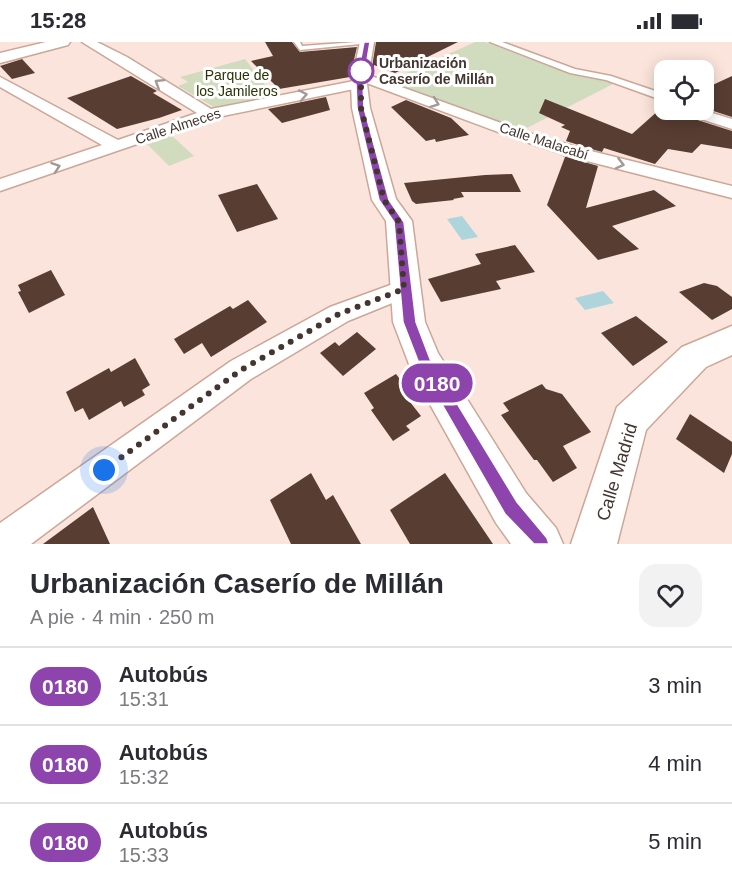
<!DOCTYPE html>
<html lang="es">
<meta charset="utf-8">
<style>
:root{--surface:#fff;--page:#f2f2f3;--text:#2b2b33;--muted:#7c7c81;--line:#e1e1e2}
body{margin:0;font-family:Helvetica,sans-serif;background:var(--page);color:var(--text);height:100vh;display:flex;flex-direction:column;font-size:22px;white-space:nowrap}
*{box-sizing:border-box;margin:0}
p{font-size:20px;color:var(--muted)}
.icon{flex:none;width:33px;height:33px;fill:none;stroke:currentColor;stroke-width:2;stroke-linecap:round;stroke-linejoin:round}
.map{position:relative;height:502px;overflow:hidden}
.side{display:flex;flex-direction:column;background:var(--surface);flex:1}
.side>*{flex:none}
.badge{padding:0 12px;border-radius:20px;font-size:21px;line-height:39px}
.fabs{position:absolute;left:654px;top:18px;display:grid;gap:12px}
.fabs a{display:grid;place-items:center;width:60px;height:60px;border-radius:12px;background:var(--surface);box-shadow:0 3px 15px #0003;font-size:30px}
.you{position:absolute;width:30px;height:30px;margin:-15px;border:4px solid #fff;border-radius:50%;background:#1a73e8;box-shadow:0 0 0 9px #1a73e833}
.map>.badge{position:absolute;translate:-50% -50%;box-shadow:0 0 0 3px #fff}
.round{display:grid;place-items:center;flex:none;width:63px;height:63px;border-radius:18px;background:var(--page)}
.headline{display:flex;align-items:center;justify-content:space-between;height:102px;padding:0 30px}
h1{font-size:28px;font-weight:700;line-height:45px}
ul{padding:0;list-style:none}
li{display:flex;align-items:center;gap:18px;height:78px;padding:0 30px;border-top:2px solid var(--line)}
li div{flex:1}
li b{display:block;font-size:22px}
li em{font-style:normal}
li .badge{min-width:66px;font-weight:700;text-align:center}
.status{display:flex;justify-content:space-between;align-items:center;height:42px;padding:0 30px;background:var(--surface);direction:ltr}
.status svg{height:16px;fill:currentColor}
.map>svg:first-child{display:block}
</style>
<div class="status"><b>15:28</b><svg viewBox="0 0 49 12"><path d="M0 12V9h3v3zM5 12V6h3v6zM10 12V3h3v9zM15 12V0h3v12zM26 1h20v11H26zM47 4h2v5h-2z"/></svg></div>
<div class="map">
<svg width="732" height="502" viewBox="0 0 732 502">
<rect width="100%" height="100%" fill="#fbe4db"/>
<!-- green -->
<g fill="#d1dcbf">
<path d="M475,0H485L570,30L617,40L521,89L386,40Z"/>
<path d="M245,17L275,55L217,67L178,44L188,40L180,35Z"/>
<path d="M170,92L194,114L169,124L146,101Z"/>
</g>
<!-- water -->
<g fill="#add5db">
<path d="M462,174L478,195L462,198L447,177Z"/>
<path d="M603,249L614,261L585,268L575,256Z"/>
</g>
<!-- building -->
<g fill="#583d32">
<path d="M265,0H292L300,10L357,5L350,35L279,47L251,19L273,14Z"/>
<path d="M376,0H458L395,31L374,23V31H371Z"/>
<path d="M22,17L35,31L12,37L0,24Z"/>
<path d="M131,34L157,49L153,51L182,68L159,76L117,87L67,56Z"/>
<path d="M732,34V75L704,66V47Z"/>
<path d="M326,55L330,68L282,81L268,67Z"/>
<path d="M545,57L632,92L659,68H679L682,73L732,89V107L701,102L692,111L668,107L655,122L604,106L602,110L588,106L566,99L570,89L561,85L565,83L539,71Z"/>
<path d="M406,58L451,76L469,93L436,100L435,97L426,99L391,65Z"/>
<path d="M560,113L598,124L586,166L654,148L676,164L612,184L639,207L598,218L547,163L565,115Z"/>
<path d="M512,132L521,150H461L464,155L453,157L454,158L416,162L412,159L404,141L485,133Z"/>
<path d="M257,142L278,177L237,190L218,153Z"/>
<path d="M515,203L535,230L496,239L501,247L441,260L428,237L481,222L475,212Z"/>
<path d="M51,228L65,253L29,271L18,250L21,249L18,243Z"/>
<path d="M704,241L717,244L732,255V267L712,278L679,250Z"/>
<path d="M248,258L267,280L211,315L202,301L184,312L174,297L230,264L233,267Z"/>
<path d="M636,274L668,300L633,324L601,291Z"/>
<path d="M357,290L376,307L343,334L320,311L335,300L339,304Z"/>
<path d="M135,316L150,343L142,348L145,353L124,365L121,359L89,378L83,366L75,370L66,350L109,326L111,330Z"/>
<path d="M396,332L415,357L410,360L421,374L406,384L410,388L393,399L371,368L374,366L364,351Z"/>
<path d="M542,342L546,347L562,352L591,390L563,404L577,426L553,440L537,418H534L501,373L509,369L503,361Z"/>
<path d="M690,372L732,400V412L724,431L676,397Z"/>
<path d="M311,431L326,458L333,453L361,502H291L270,458Z"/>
<path d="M445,431L493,502H410L390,468Z"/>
<path d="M93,465L110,502H43Z"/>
</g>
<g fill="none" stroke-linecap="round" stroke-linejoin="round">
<defs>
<path id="service" d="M294,0H300L302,4L357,0L370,1L300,8Z"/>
<path id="pedestrian" d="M490,0H502L575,27L611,34L664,52V55L656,56L606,38L570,31Z"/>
<g id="minor">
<path d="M82,0H97L127,15L211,67L359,38L353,34L360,30L529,91L587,108L732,144V156L575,116L517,97L364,40V45L359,46L213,76L0,149V137L102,103L0,45V35L118,98L197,71Z"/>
<path d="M660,50L664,51V61L659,60L653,54Z"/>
<path d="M681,68H702L732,77V87L683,71Z"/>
<path d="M404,238L412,241L416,247L412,253L348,279L251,337L31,502H0V481L231,319L330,265Z"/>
</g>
<g id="tertiary">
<path d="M46,0H70L68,3L0,21V11Z"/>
<path d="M360,0H374L367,42L370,66L396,157L412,179L425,280L438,311L526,451L556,486L563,502H511L496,481L412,330L393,280L386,179L372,158L352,66L351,42Z"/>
<path d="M732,284V313L706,325L646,388L617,502H571L617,365L682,305Z"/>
</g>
</defs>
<!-- service casing -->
<use href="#service" stroke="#cba798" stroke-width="3"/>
<!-- pedestrian casing -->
<use href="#pedestrian" stroke="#cba798" stroke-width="3"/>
<!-- minor casing -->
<use href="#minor" stroke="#cba798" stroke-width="3"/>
<!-- tertiary casing -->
<use href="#tertiary" stroke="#cba798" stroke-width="3"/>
<!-- service -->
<use href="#service" fill="#fff" fill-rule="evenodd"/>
<!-- pedestrian -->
<use href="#pedestrian" fill="#fff" fill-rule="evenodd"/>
<!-- minor -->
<use href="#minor" fill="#fff" fill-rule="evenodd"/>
<!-- tertiary -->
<use href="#tertiary" fill="#fff" fill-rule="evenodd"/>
</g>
<!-- one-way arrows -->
<defs><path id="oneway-chevron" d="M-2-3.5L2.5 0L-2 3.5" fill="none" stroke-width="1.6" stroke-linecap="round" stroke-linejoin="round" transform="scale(1.5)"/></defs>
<g stroke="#a19a97">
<use href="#oneway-chevron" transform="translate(159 41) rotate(-148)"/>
<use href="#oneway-chevron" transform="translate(303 53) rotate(-11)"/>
<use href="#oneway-chevron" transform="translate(435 61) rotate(20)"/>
<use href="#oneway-chevron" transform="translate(620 122) rotate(14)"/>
<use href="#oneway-chevron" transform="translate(56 125) rotate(-19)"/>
</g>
<!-- line -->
<path fill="#8e44ad" stroke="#fff" stroke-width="1.5" d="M364,0H370L363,42L364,66L389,158L404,180L416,280L430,317L517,460L547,496L549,502H534L505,472L420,324L403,280L394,180L379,158L357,66L356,42Z"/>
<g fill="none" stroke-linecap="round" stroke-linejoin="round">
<!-- walk -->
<path stroke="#43352f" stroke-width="6" stroke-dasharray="0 10.8" d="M104,428L241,328L339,272L404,247L399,180L384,158L361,66V29"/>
</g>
<!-- markers -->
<circle fill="#fff" stroke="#8e44ad" stroke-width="3" cx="361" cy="29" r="12"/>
<g text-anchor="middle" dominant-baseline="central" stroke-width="6" stroke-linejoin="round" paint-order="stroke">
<!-- far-stop labels -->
<g font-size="14" font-weight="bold" fill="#43352f" stroke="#fff" text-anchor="start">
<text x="379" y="21">Urbanización<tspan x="379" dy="16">Caserío de Millán</tspan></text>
</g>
<!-- far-park labels -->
<g font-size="14" fill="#273402" stroke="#fff">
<text x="237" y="33">Parque de<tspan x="237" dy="16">los Jamileros</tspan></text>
</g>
<!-- far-street labels -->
<g font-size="14" fill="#43352f" stroke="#fff">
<text transform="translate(178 84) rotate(-18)">Calle Almeces</text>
<text transform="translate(544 99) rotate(18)">Calle Malacabí</text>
</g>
<!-- near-street labels -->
<g font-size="18" fill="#43352f" stroke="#fff">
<text transform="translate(617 430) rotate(-73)">Calle Madrid</text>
</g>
</g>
</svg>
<div class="fabs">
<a><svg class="icon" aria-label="locate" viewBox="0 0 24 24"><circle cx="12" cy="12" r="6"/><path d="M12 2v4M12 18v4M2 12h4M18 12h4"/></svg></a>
</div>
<div class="you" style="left:104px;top:428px"></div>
<b class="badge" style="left:437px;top:341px;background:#8e44ad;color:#fff">0180</b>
</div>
<section class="side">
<div class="headline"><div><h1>Urbanización Caserío de Millán</h1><p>A pie · 4 min · 250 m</p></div><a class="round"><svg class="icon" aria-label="heart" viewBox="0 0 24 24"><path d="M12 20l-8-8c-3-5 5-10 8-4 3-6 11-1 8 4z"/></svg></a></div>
<ul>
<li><span class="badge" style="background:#8e44ad;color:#fff">0180</span><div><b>Autobús</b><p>15:31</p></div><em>3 min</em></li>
<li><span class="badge" style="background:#8e44ad;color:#fff">0180</span><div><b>Autobús</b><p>15:32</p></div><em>4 min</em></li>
<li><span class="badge" style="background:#8e44ad;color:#fff">0180</span><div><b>Autobús</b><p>15:33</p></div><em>5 min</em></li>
</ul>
</section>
